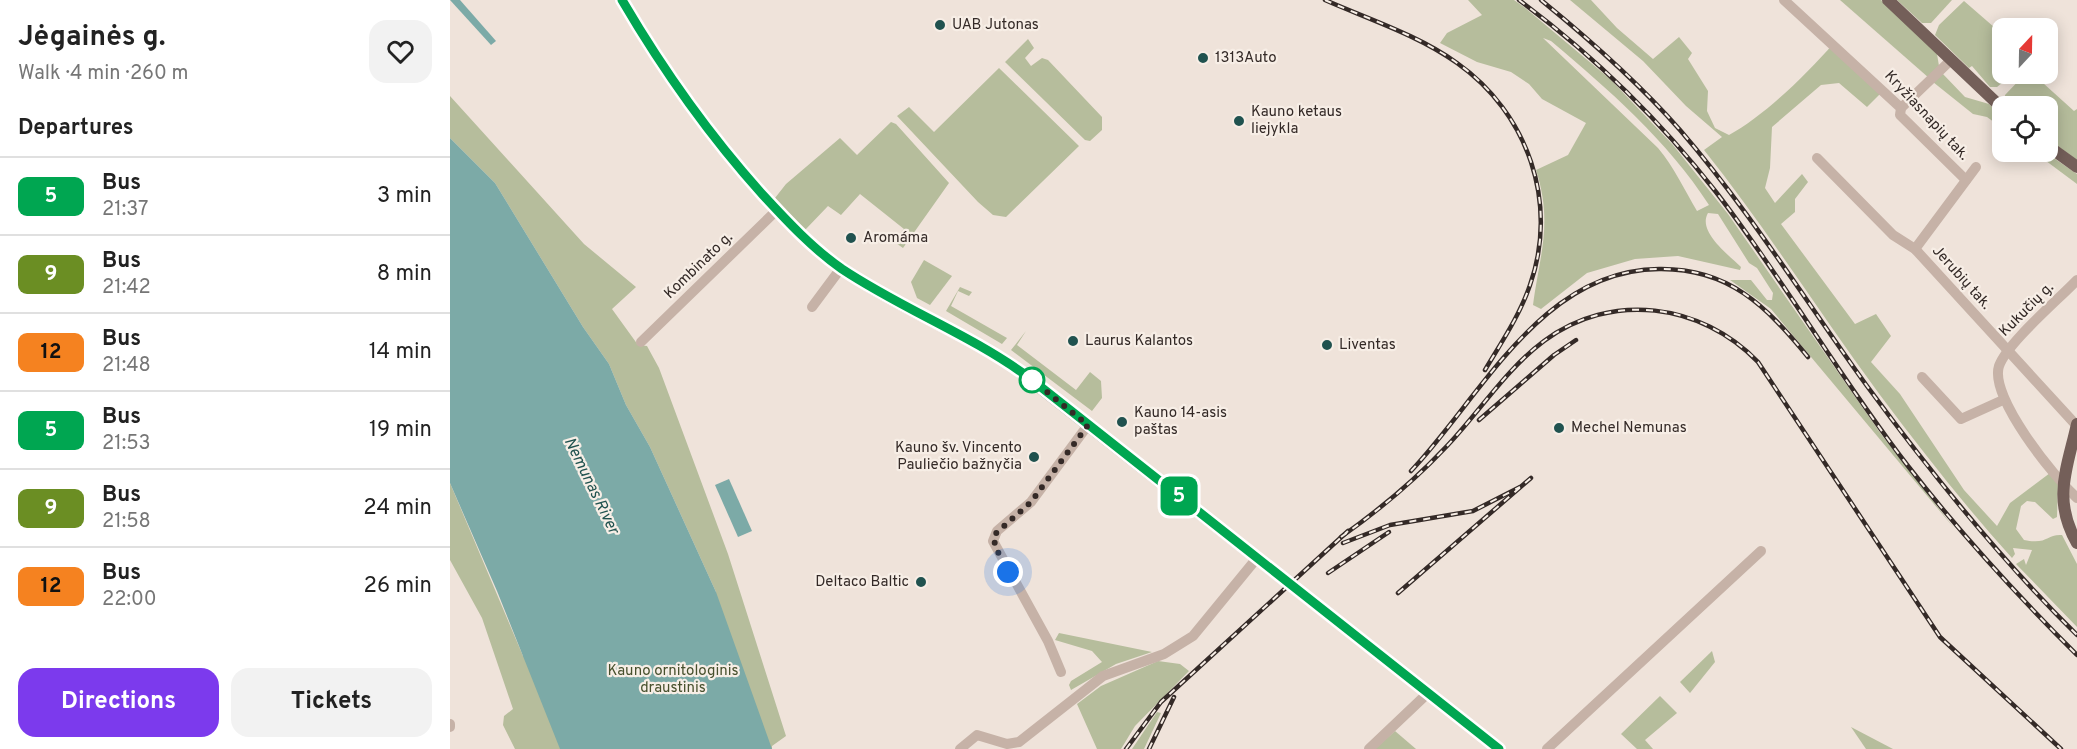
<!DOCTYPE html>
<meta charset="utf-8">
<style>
:root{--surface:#fff;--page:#f2f2f2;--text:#222;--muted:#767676;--line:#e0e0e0;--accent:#7c3aed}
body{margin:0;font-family:Overpass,sans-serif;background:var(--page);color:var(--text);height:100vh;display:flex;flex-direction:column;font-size:22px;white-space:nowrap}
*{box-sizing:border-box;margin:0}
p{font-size:20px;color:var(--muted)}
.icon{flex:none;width:33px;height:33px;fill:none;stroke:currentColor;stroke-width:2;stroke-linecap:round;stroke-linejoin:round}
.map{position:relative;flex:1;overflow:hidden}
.drawer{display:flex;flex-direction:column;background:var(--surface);width:450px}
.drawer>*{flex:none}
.badge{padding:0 12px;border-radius:9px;font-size:21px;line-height:39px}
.needle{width:39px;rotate:22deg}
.controls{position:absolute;left:1542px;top:18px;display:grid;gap:12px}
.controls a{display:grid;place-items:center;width:66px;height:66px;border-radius:12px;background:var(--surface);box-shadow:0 3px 15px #0003;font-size:30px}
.you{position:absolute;width:30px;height:30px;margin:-15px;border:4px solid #fff;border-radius:50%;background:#1a73e8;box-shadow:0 0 0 9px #1a73e833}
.map>.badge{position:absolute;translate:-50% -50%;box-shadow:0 0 0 3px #fff}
h2{padding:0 18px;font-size:22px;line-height:54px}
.round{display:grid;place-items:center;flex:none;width:63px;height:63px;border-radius:18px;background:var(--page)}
.summary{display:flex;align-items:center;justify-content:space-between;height:102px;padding:0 18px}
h1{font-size:28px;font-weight:700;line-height:45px}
.cta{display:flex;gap:12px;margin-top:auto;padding:12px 18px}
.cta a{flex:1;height:69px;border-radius:18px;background:var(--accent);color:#fff;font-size:24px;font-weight:700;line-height:69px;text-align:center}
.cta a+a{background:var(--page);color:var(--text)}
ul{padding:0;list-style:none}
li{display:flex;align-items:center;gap:18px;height:78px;padding:0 18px;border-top:2px solid var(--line)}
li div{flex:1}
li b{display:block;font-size:22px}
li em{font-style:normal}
li .badge{min-width:66px;font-weight:700;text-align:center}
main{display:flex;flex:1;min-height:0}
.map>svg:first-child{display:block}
</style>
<main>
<section class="drawer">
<div class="summary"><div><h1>Jėgainės g.</h1><p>Walk · 4 min · 260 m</p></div><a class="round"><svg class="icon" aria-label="heart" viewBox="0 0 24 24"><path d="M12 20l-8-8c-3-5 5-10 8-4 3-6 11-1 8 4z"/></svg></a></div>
<h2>Departures</h2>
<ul>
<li><span class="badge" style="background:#00a651;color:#fff">5</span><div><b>Bus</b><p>21:37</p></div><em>3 min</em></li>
<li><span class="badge" style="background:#6b8e23;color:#fff">9</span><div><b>Bus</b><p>21:42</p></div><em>8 min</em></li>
<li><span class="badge" style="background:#f58220;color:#111">12</span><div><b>Bus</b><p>21:48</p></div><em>14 min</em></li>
<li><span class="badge" style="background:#00a651;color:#fff">5</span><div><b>Bus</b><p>21:53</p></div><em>19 min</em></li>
<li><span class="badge" style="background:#6b8e23;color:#fff">9</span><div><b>Bus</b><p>21:58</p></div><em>24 min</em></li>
<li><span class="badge" style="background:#f58220;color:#111">12</span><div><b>Bus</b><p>22:00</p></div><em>26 min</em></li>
</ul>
<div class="cta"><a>Directions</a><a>Tickets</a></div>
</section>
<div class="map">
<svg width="1627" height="749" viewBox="0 0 1627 749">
<rect width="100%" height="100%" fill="#efe3da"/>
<!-- green -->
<g fill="#b6bd9c" fill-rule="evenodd">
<path d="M1018,0H1064L1074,7L1160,79L1223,145L1278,214L1431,434L1504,528L1321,309L1280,280H1301L1317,300H1322L1323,293L1307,268L1299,263L1268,214L1258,213C1247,232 1279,255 1291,267L1290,270L1228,256L1185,259L1137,273L1091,309L1083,305C1090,253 1103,223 1086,170L1118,155L1136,123L1092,99L1079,84L1061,72L1027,62L990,43L997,33L1032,15ZM1093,38L1101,41C1158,89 1218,141 1259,205L1247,211C1234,189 1224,167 1208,148Z"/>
<path d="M1120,0H1141L1167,28L1203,59L1229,37L1242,53L1238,59L1258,91L1257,111L1265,128L1279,135C1313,117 1357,74 1383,44L1433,91L1417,107L1389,83L1371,85L1322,127L1320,168L1315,188L1325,203L1352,174L1358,182L1345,199V212L1331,224L1405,324L1426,314L1441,336L1421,362L1450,394L1514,490L1547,526L1560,503L1600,473L1608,481L1607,517L1603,519L1585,502L1577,501L1571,506L1566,529L1574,540C1598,545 1596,534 1612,535L1627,564V627L1566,564L1574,559L1576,565L1582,550L1563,548L1565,554L1562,558C1515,506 1472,451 1430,395C1370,314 1317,229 1254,150L1272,137L1236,106L1193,61Z"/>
<path d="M1390,0H1431L1487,54L1489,66L1479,78Z"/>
<path d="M1447,0H1502L1481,23H1472Z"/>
<path d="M1514,1L1552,34L1546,41L1552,47V74H1563L1547,87H1540L1522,66L1519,68L1485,35L1489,25Z"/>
<path d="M578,39L584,48L575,58L581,66L592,58L598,60L652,117V130L640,141L635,140L555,62Z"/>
<path d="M549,68L629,146L556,217L543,215L528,202L447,116L459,107L484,132Z"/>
<path d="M1492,73L1515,97L1539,104L1552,116V128L1537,117L1523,114L1483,82Z"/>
<path d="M1575,74H1583L1624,111L1627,109V160L1598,139V106H1558L1555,104V95Z"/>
<path d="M0,96L134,244L186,287L162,309L188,345L197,346L209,368L278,554L336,736L322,746V749H65L53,725L54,716L63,709L32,618L0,560V483L73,656L266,592L200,447L176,405L159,364L133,327L45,183L0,138Z"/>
<path d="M441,122L446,124L499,183L453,248L443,241L454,229L410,194L391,215L378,206L355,230L325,198L336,184L390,138L407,155Z"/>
<path d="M1584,152H1595L1627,174V184Z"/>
<path d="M474,260L502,276L480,305L467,298L461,282Z"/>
<path d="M510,287L522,292L519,296L508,291L501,306L557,338L552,344L496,311Z"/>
<path d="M576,331L567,345L626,390L640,372L651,381L652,398L642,411L561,350Z"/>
<path d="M609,633L702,652L666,664L621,690L619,685L621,681L652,662L642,651L605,640Z"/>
<path d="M1262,651L1265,662L1240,693L1230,682Z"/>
<path d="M708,661L730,664L739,671L685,726L671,749H647L627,704L651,686Z"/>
<path d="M1210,696L1227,713L1195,740L1203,749H1187L1171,734Z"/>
<path d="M707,712L711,713L694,749H682Z"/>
<path d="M1401,727L1443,749H1416Z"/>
<path d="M945,731L966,749H925Z"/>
</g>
<!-- water -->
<g fill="#7caaa7">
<path d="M0,0H10L46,41L41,45Z"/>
<path d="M0,138L45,183L133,327L159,364L176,405L200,447L266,592L322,749H110L47,591L0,483Z"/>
<path d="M279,479L302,531L288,537L265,485Z"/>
</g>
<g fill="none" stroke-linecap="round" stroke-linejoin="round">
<!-- minor -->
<g stroke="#c6b2a7" stroke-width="10">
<path d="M1334,0L1451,108L1450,115L1516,180"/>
<path d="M1451,108L1501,60"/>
<path d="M1367,158L1443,235L1465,249L1627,426"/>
<path d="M1465,249L1526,167"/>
<path d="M1627,280C1608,300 1557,343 1549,366C1539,397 1604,477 1627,498"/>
<path d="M362,307L391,268"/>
<path d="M191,342L327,210"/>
<path d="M1472,377L1511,419L1553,400"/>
<path d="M611,672L598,641L543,541L547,531L581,502L638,425"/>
<path d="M0,724V727"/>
<path d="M510,749L527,735L557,744L569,742L653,676L714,654L743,636L807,558"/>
<path d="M919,749L978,693"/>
<path d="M1097,749L1311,551"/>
</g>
<!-- major -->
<g stroke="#745f59" stroke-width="12">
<path d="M172,0C215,71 257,134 313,195C337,221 361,247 390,267C444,306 508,330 564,367L1049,749"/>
<path d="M1438,0L1552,108"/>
<path d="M1598,146L1627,167"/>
<path d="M1627,424C1617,469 1602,499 1627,543"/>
</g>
<defs>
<g id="rail">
<path d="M875,0C918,19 968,35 1007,63C1078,113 1109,203 1080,285C1070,315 1051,343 1035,370"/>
<path d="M1069,0C1143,55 1209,119 1266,192C1334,280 1390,378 1458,466C1510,533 1567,595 1627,655"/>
<path d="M1091,0C1140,40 1188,82 1230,130C1299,210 1355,300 1417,386C1481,473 1550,559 1627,635"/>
<path d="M1029,420L1104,355L1126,340"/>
<path d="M961,471C1032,396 1091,270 1209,269C1279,268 1316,306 1358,357"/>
<path d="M891,537C929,510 963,482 995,448C1028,414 1055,370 1094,341C1161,291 1251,303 1308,362L1490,637L1611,749"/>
<path d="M893,543L940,525L1023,511L1070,487"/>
<path d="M878,573L939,532"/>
<path d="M948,593L1081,478"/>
<path d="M676,749L711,702L898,531"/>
<path d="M699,749L724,697"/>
</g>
</defs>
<!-- rail casing -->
<use href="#rail" stroke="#342a27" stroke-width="4.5"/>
<!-- rail -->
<use href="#rail" stroke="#f7eee6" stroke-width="2" stroke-dasharray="7" stroke-linecap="butt"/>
</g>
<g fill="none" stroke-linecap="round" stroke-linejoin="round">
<defs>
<path id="line" d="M172,0C213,70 258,134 313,195C337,221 362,248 392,269C452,309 519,334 577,376L1049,749"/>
</defs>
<!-- line casing -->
<use href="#line" stroke="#fff" stroke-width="14"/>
<!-- line -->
<use href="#line" stroke="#00a651" stroke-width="9"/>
<!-- walk -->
<path stroke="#342a27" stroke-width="6" stroke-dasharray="0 10.8" d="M558,572L545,546L544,535L581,502L638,425L577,376L582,380"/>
</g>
<!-- markers -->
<g fill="#20524f" stroke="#f7eee6" stroke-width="2">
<circle cx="490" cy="25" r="6"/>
<circle cx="753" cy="58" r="6"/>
<circle cx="789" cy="121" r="6"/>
<circle cx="401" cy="238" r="6"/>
<circle cx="623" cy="341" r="6"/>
<circle cx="877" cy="345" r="6"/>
<circle cx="672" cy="422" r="6"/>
<circle cx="1109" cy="428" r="6"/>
<circle cx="584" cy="457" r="6"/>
<circle cx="471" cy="582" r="6"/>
</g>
<circle fill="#fff" stroke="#00a651" stroke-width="3" cx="582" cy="380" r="12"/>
<g text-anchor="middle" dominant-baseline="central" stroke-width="4.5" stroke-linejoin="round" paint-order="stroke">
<!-- poi labels -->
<g font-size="15" fill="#342a27" stroke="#f7eee6" text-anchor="start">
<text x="502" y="25">UAB Jutonas</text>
<text x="765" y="58">1313Auto</text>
<text x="801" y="112">Kauno ketaus<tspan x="801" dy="17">liejykla</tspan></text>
<text x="413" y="238">Aromáma</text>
<text x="635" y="341">Laurus Kalantos</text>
<text x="889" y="345">Liventas</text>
<text x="684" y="413">Kauno 14-asis<tspan x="684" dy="17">paštas</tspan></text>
<text x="1121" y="428">Mechel Nemunas</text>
<text x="572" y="448" text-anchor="end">Kauno šv. Vincento<tspan x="572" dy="17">Pauliečio bažnyčia</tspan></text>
<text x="459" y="582" text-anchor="end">Deltaco Baltic</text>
</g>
<!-- street labels -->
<g font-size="15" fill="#342a27" stroke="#f7eee6">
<text transform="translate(1476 116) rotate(47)">Kryžiasnapių tak.</text>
<text transform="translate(249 266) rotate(-44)">Kombinato g.</text>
<text transform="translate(1511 278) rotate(48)">Jerubių tak.</text>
<text transform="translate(1577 310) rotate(-45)">Kukučių g.</text>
</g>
<!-- park labels -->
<g font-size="15" fill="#47502d" stroke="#f7eee6">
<text x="223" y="671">Kauno ornitologinis<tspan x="223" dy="17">draustinis</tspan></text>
</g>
<!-- water labels -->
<g font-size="16" font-style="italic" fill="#20524f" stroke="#f7eee6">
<text transform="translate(141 486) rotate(64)">Nemunas River</text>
</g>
</g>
</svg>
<div class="controls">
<a><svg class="needle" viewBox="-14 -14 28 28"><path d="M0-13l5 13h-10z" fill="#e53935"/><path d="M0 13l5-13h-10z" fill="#767676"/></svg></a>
<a><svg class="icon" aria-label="locate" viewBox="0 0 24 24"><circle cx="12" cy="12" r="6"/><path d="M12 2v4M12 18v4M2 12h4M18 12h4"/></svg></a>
</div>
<div class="you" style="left:558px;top:572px"></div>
<b class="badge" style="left:729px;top:496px;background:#00a651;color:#fff">5</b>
</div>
</main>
